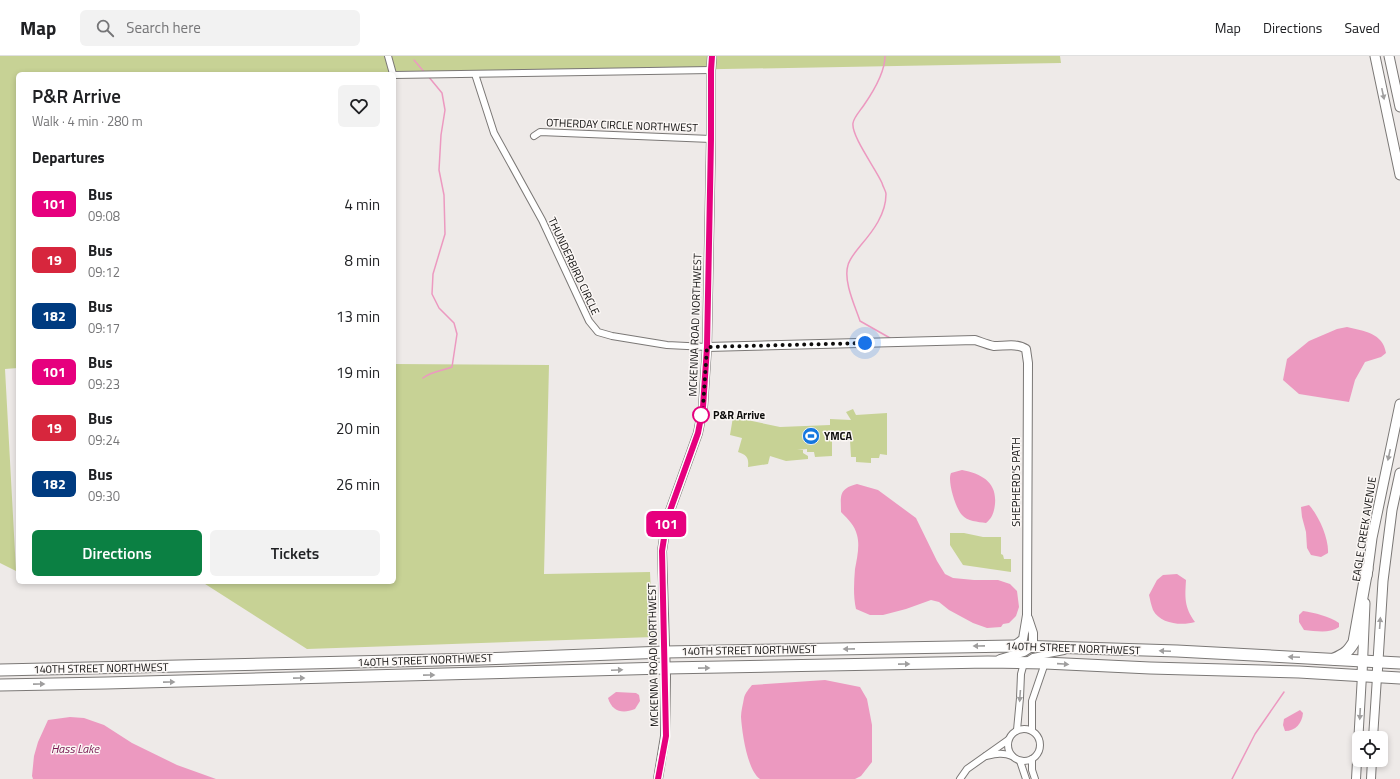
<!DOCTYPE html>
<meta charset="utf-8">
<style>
:root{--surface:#fff;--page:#f2f2f2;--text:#202124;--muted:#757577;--line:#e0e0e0;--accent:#0b8043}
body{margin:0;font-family:"Titillium Web",sans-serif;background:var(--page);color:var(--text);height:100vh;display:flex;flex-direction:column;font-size:15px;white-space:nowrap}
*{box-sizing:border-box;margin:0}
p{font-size:13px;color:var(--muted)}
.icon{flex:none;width:22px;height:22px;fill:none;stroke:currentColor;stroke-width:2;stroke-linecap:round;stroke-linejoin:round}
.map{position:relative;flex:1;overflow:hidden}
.panel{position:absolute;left:16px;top:16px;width:380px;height:512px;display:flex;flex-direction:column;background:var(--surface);border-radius:6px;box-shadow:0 2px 6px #0003}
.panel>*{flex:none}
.badge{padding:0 8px;border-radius:6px;font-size:14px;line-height:26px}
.buttons{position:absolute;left:1352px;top:675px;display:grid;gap:8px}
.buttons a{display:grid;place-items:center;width:36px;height:36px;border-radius:6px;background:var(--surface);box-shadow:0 2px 6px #0003;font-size:20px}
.you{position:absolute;width:20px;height:20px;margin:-10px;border:3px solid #fff;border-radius:50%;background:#1a73e8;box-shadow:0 0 0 6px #1a73e833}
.map>.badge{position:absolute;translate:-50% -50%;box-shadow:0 0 0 2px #fff}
h2{padding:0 16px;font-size:15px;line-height:36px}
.round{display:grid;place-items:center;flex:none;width:42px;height:42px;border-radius:6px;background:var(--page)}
.headline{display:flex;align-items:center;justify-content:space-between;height:68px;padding:0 16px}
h1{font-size:19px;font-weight:600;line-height:30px}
.primary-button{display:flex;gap:8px;margin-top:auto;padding:8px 16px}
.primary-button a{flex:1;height:46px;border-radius:6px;background:var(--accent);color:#fff;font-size:16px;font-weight:600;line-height:46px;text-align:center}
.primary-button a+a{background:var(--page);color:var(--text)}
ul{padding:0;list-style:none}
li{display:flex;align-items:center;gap:12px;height:56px;padding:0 16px}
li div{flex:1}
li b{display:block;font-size:15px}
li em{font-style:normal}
li .badge{min-width:44px;font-weight:700;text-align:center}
header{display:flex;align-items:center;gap:24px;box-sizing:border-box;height:56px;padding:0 20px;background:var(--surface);border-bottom:1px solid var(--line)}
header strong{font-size:19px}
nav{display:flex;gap:22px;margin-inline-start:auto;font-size:14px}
.search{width:280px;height:36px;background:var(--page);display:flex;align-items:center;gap:10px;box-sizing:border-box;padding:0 14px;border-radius:6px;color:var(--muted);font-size:15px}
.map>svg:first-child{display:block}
</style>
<header>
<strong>Map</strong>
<div class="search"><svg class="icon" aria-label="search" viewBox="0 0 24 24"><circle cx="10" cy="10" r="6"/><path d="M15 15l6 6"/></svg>Search here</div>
<nav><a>Map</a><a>Directions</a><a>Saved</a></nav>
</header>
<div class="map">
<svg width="1400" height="723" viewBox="0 0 1400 723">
<rect width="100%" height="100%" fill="#eeeae8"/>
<!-- green -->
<g fill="#c7d295">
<path d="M0,0H1060L1061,7L394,19L18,18V312L5,313L16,515L0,507Z"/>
<path d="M394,308L549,309L544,518L650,516L653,581L307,593L202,526H394Z"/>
<path d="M853,353L856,359L887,357V399L880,398L879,402H871V407L856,406V401H851L850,384L832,385V400L815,401L814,396H807V393L797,394H803V397L808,400V403L786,405L770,400L768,408L748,411C749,402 747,399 738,396L742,382L730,379L733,361L780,371L830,369V363L851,364L846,356Z"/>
<path d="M950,477H964L983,481H1001V498L1003,499L1004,503H1011V516L963,509L950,489Z"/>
</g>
<!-- water -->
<g fill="#ec99c0">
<path d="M1347,271C1364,275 1383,277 1386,297L1381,301L1365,306L1355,324L1349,346L1299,338L1283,324L1287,303L1309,285L1337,273Z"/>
<path d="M962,414C982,418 997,426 995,448C994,457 992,462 986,467C978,466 967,465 962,459C956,453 947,425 951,417Z"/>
<path d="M857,428L878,434L916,462L937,505L945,518L953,522L974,524H998L1010,528L1017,535L1019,551L1016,560L1009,567L1003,568L1001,571L987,572L973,567L949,554L939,546L931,544L906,553L883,559H870L856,553C853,539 854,526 855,513C857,502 860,490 857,479C855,470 848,463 841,456C841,440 838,433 857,428Z"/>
<path d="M1309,449C1319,460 1329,483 1328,497L1321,501L1311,499L1307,492L1306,476L1302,461L1301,451Z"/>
<path d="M1177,518L1186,524C1185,541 1184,551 1195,566C1182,570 1160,568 1153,554C1151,549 1150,543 1149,539L1157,524L1163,519Z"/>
<path d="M1303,555C1315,557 1329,560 1339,567V571C1329,578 1316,575 1304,574L1299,566V559Z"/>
<path d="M825,624L860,631L867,643L872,669V706L861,720L855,723H760C747,714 742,676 741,661C741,655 743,648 744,642C745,637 749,633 752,629Z"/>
<path d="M616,636L636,637L639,639L640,645L635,653C623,658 612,656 608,642Z"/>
<path d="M1300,654L1303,657C1302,667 1296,675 1285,675L1283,669L1284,663Z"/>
<path d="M70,661L84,662L104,669L132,687L177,709L216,723H33L32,720L34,700L38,686L48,664Z"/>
</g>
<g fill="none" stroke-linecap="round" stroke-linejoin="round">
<!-- stream -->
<g stroke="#ec99c0" stroke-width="1.5">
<path d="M885,0C885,17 873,36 864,49C860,55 854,61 853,67C851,80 876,113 882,127C883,131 886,135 886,138C886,158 873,175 861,189C856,195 850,202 848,209C843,225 855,250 860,265L890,282"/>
<path d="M414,4L425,17"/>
<path d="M423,322C432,315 442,315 452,311L457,278L454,267L439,252L432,238L433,218L445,178L444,139L439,114L441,79L445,54L442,37L428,20"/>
<path d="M1232,723L1255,678L1284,636"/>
</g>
<defs>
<g id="street">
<path d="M388,0L393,18"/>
<path d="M475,18L494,77L542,164L589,265L598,276L612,280L667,289L707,291"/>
<path d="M394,19L711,14"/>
<path d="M534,80L540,76L711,83"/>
<circle cx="1024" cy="689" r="16"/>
<path d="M1017,674L1020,642L1021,618L1024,607L1033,601L1064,595"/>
<path d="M1032,674V645L1045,607"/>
<path d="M986,700C995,698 1003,696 1012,700"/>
<path d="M1032,703V714L1035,723"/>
<path d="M1020,705L1026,723"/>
<path d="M960,723L967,713L1008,684"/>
</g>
<g id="secondary">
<path d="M707,291L975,284C981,286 988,289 994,290C1005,290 1017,287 1026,293L1028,307L1027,559L1023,583L1014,590"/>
<path d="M1000,603L1024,596L1033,590V577L1028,562"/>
<path d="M1373,682L1377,621"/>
<path d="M658,723L665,680L666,621L662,495L667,463L698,377L703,351L707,291L711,83V14L712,0"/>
<path d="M1356,723L1362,619"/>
<path d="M1371,723L1372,704"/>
</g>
<g id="primary">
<path d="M1375,0L1400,119"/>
<path d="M1389,0L1400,51"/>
<path d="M1367,520L1372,482L1400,348"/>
<path d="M1362,619L1365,547"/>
<path d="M1377,621L1383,525L1392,454L1400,417"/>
</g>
<g id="highway">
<path d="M1334,603C1345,598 1348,596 1354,586L1367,513"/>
<path d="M0,614L481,603L665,596L1014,590L1177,595L1400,607"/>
<path d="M0,629L106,627L665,612L988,606L1045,607L1150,612L1299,616L1400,622"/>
</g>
</defs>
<!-- street casing -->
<use href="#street" stroke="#7b7876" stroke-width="8"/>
<!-- secondary casing -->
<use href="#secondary" stroke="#7b7876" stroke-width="10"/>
<!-- primary casing -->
<use href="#primary" stroke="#7b7876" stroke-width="11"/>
<!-- highway casing -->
<use href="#highway" stroke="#7b7876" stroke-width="13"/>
<!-- street -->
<use href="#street" stroke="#fff" stroke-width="6"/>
<!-- secondary -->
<use href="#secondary" stroke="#fff" stroke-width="8"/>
<!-- primary -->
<use href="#primary" stroke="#fff" stroke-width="9"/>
<!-- highway -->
<use href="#highway" stroke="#fff" stroke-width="11"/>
</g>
<!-- one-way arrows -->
<defs><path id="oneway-solid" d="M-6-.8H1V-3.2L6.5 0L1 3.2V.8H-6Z"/></defs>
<g fill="#9f9e9e">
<use href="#oneway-solid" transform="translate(1383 38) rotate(78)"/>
<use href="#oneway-solid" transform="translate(1389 399) rotate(102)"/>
<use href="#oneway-solid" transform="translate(1380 567) rotate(-86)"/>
<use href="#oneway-solid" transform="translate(979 590) rotate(179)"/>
<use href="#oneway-solid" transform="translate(849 593) rotate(179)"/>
<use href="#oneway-solid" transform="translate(1165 595) rotate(-178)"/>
<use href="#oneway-solid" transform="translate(1294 601) rotate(-177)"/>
<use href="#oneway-solid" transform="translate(904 608) rotate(-1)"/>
<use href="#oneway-solid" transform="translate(1063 608) rotate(4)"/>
<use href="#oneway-solid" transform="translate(704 612) rotate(-1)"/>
<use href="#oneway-solid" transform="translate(617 614) rotate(-2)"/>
<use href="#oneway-solid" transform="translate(429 619) rotate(-1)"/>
<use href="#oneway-solid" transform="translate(299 622) rotate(-1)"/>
<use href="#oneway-solid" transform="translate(169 626) rotate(-1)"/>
<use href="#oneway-solid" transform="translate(39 628) rotate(-1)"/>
<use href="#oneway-solid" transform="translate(1020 640) rotate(94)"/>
<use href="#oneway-solid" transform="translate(1360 658) rotate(93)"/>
</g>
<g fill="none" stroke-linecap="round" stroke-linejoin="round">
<defs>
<path id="line" d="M658,723L666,680L662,495L667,463L698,377L703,351L707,291L711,83V14L712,0"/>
</defs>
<!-- line casing -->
<use href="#line" stroke="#fff" stroke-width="9"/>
<!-- line -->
<use href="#line" stroke="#e6007e" stroke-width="6"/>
<!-- walk -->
<path stroke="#0e0d0c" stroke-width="4" stroke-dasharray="0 7.2" d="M701,359L703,351L707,291L865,287"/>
</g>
<!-- icons -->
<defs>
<symbol id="stadium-disc" viewBox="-11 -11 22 22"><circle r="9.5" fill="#1577df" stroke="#fbf7f5"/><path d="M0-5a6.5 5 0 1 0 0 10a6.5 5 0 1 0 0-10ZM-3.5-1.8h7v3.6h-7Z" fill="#fff"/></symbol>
</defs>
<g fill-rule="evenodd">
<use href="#stadium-disc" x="801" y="370" width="20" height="20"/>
</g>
<!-- markers -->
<circle fill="#fff" stroke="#e6007e" stroke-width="2" cx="701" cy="359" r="8"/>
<g text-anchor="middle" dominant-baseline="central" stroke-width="3" stroke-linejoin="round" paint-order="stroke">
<!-- street labels -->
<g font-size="11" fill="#0e0d0c" stroke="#fbf7f5">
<text transform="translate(622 69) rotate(2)">OTHERDAY CIRCLE NORTHWEST</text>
<text transform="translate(574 210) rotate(65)">THUNDERBIRD CIRCLE</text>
<text transform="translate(695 269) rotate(-88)">MCKENNA ROAD NORTHWEST</text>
<text transform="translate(1016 426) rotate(-90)">SHEPHERD'S PATH</text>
<text transform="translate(1364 473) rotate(-81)">EAGLE CREEK AVENUE</text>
<text transform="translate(1073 592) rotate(2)">140TH STREET NORTHWEST</text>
<text transform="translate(749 594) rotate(-1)">140TH STREET NORTHWEST</text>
<text transform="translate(653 599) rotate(-91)">MCKENNA ROAD NORTHWEST</text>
<text transform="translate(425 604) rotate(-2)">140TH STREET NORTHWEST</text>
<text transform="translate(101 612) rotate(-1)">140TH STREET NORTHWEST</text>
</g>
<!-- stop labels -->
<g font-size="11" font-weight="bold" fill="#0e0d0c" stroke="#fbf7f5" text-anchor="start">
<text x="713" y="359">P&amp;R Arrive</text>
</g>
<!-- poi labels -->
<g font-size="11" font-weight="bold" fill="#0e0d0c" stroke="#fbf7f5" text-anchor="start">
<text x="824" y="380">YMCA</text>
</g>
<!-- water labels -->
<g font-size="12" font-style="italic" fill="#76154e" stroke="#fbf7f5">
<text x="75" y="692">Hass Lake</text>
</g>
</g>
</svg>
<div class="buttons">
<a><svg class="icon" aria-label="locate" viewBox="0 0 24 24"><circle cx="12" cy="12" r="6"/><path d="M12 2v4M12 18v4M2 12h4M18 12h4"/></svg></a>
</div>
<div class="you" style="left:865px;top:287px"></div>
<b class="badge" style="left:666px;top:468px;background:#e6007e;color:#fff">101</b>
<section class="panel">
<div class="headline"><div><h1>P&amp;R Arrive</h1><p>Walk · 4 min · 280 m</p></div><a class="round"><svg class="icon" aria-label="heart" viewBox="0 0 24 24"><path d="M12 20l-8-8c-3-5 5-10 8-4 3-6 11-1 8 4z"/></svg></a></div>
<h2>Departures</h2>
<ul>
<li><span class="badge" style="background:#e6007e;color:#fff">101</span><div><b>Bus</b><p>09:08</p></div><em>4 min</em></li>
<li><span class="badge" style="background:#d7263d;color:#fff">19</span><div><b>Bus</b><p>09:12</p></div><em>8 min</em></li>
<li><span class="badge" style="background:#003b80;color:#fff">182</span><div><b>Bus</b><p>09:17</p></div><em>13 min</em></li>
<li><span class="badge" style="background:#e6007e;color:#fff">101</span><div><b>Bus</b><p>09:23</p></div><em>19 min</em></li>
<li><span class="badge" style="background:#d7263d;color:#fff">19</span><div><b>Bus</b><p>09:24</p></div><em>20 min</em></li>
<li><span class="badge" style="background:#003b80;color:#fff">182</span><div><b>Bus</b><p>09:30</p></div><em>26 min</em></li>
</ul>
<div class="primary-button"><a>Directions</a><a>Tickets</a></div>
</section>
</div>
